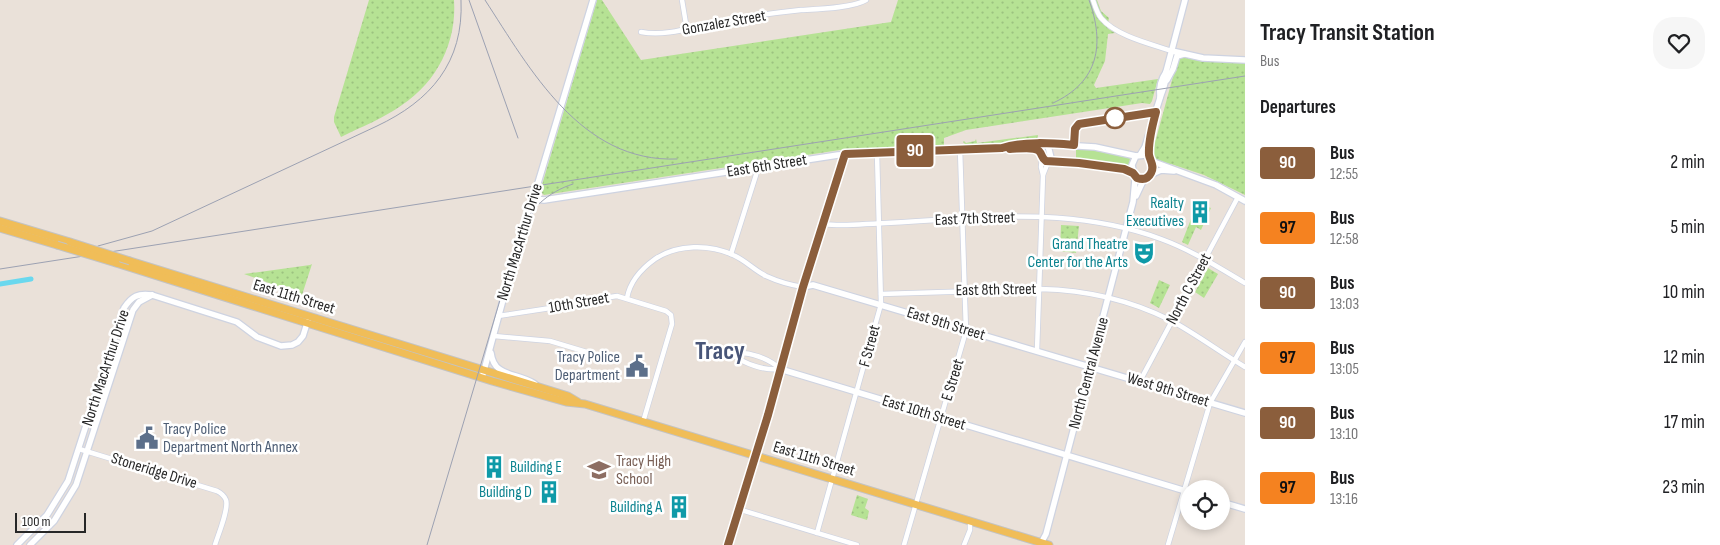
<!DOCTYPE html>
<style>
:root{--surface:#fff;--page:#f6f6f6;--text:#202124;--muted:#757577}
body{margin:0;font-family:"Sofia Sans Condensed",sans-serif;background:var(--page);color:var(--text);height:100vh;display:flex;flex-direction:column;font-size:19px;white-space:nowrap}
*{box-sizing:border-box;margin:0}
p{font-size:16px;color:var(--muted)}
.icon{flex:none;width:28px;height:28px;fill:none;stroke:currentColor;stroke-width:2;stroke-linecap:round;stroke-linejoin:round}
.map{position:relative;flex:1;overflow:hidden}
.sheet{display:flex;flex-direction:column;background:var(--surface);width:475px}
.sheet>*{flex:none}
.badge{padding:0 10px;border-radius:4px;font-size:18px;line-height:32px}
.buttons{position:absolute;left:1180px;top:480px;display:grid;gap:10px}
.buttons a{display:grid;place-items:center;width:50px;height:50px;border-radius:50%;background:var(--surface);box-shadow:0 2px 8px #0003;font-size:25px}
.scale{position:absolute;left:15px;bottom:12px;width:71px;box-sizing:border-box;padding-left:5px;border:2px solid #272727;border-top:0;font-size:14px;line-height:18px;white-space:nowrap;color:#272727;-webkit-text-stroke:4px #fff;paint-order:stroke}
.map>.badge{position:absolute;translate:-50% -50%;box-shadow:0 0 0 2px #fff}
h2{padding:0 15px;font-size:19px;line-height:45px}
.round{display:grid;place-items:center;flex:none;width:52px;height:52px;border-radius:20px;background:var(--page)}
.summary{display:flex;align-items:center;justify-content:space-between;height:85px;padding:0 15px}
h1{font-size:24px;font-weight:700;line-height:38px}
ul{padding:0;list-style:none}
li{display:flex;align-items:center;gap:15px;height:65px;padding:0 15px}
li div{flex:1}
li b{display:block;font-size:19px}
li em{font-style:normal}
li .badge{min-width:55px;font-weight:700;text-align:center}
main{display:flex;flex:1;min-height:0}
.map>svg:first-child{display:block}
</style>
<main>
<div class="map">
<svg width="1245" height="545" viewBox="0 0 1245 545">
<defs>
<pattern id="grass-dots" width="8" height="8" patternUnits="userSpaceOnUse" patternTransform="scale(1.25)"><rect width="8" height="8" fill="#b6e294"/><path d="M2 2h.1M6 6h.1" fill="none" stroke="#9cc280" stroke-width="1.8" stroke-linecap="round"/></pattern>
</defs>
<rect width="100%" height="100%" fill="#eae1d9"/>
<!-- grass -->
<g fill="url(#grass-dots)">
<path d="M369,0H454C457,42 437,82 402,105C384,118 361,127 341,137L334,122V117Z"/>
<path d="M597,0H602L641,60L891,22L898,0H1097L1101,11L1109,18L1107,28L1115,33L1108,34L1105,61L1094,85L1096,88L1158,79L1152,101L1150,104L1142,103L966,130L944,138V146L840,150L544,195L541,192V188Z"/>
<path d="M1180,57L1222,62H1245V195L1204,175L1171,164L1169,165C1155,161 1144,155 1156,139L1178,58Z"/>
<path d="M1038,135L1037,140L1031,142L966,145L963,142L964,141L966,143L975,141L976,139L977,143Z"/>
<path d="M1206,206L1211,208L1201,230L1196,227L1188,245L1182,242L1191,219L1199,221Z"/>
<path d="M1061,225L1079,226L1076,253L1060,251Z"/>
<path d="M312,264L302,295L244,274L310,265Z"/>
<path d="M1208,268L1218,274L1204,298L1195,292Z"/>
<path d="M1159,280L1170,285L1159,308L1150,303Z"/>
<path d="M857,495L868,499L865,508L869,511L867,520L851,515Z"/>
</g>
<!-- park -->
<path fill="#b6e294" d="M1076,148H1089L1130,157L1129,168L1076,161Z"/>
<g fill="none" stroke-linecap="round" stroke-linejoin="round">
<!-- canal -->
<path stroke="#6ad8ee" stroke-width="5" d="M0,284L31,279"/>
<defs>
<g id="street">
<path d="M682,0L687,30"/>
<path d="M1093,0C1095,6 1097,13 1101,18C1116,36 1151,44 1172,51"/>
<path d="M641,32C666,37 692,27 717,22C744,17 773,13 801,10C818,9 853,8 866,0"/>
<path d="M1042,158L1041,167L1043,175"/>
<path d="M824,224C838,226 852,225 866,224C894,223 922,221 950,219C1020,214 1094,214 1161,239C1191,250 1218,267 1245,283"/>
<path d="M731,254L756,175V168"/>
<path d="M881,294L1040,289C1084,290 1130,300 1170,320C1196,334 1220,352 1245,367"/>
<path d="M627,298C630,281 641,269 655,259C677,244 710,244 733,255C745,260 754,270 766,276C777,281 790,285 803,287"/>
<path d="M498,316L557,307L577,302L617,296L666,311L671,315L672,324L643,422"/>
<path d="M494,336L550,341L600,356"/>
<path d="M1037,351L1043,175L1049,160"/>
<path d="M732,354C747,350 770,359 780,369"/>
<path d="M732,354C744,364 765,371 780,369"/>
<path d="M1140,381L1238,197"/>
<path d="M79,449L217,491C221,493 224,495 226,500C229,509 218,535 215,545"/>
<path d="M738,509L857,545"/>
<path d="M817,533L881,304L877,153"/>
<path d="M904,545L966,331L960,149"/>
<path d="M964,545L970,530V521"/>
<path d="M1168,545L1210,403L1245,342"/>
</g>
<g id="secondary">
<path d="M1172,51L1203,58L1245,60"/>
<path d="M1167,80L1173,69L1177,56L1184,54"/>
<path d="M1160,97C1159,88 1161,79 1166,72"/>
<path d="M1042,144L1048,146L1051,158L1048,161L1042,159L1040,146Z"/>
<path d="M1045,144L1095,147L1136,156"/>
<path d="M1009,146L1042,144"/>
<path d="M1140,155L1145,147L1149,134"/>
<path d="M1149,156C1150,137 1153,117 1160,98C1163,88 1167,82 1166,72L1185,0"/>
<path d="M1049,160L1124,169L1133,173"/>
<path d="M1151,161L1216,185L1245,201"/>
<path d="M1150,175L1161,170L1174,171"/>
<path d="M1136,196L1144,179"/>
<path d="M533,199L544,200L557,198L838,155L1002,148L1034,149L1040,152"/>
<path d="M803,287L813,285L1245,413"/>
<path d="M491,353C494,378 517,372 535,384"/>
<path d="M780,369L1189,492"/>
<path d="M482,378L504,296L593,0"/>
<path d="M1221,502L1245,509"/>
<path d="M17,545L47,515L68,481L124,308C132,296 138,293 152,295L237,322L257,337L281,346L292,345L298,342L303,336L308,320"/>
<path d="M30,545L54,521L76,485L133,310L139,302L152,295"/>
<path d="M728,545L769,410L803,287L845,154"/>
<path d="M1040,545L1046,534L1060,481L1133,202L1135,180L1132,165L1136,156L1146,155L1152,163L1151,173L1144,179L1137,178L1134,176"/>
</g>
<g id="primary">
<path d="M0,221L70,242"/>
<path d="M0,228L57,245"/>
<path d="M130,261L568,396L578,402"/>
<path d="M116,263L492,381L566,402L585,404L1049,545"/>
</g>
</defs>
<!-- street casing -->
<use href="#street" stroke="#ced3e1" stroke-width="6"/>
<!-- secondary casing -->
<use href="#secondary" stroke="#ced3e1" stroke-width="8"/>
<!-- primary casing -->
<use href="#primary" stroke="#c3c3c3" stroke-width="9"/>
<!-- street -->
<use href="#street" stroke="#fff" stroke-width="4.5"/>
<!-- secondary -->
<use href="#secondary" stroke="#fff" stroke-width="5.5"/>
<!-- primary -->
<use href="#primary" stroke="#f0bd58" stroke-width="7"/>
<!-- rail -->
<g stroke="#9ca1b2" stroke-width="1">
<path d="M469,0L518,138"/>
<path d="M485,0C530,69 581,163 677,159"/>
<path d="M1053,103C1099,82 1105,44 1089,0"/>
<path d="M98,246L152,231L377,126C430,101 464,63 461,0"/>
<path d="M0,269L1245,76"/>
<path d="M427,545L520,233C529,209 548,192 573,184"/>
</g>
<defs>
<g id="primary-bridge">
<path d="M70,242L130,261"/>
<path d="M57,245L116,263"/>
</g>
</defs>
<!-- primary-bridge casing -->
<use href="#primary-bridge" stroke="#c3c3c3" stroke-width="9" stroke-linecap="butt"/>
<!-- primary-bridge -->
<use href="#primary-bridge" stroke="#f0bd58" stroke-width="7"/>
</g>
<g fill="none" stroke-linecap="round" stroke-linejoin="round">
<defs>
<path id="line" d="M728,545L768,415L803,287L845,154L1002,148C1024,141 1051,143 1074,145L1075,129L1079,124L1156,112C1153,123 1148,142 1149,155C1150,161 1155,166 1151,173C1148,179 1143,180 1137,178L1133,173L1124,169L1079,163L1046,161C1041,158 1043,155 1039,151C1034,146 1017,149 1010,149"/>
</defs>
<!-- line casing -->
<use href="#line" stroke="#fff" stroke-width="11"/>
<!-- line -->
<use href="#line" stroke="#8b5e3c" stroke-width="8"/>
</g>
<!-- icons -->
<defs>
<symbol id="building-bare" viewBox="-9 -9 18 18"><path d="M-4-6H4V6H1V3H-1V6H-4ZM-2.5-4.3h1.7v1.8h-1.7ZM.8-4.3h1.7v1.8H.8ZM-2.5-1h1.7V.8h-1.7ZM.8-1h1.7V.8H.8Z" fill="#0f9aa8" stroke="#fff" stroke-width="2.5" paint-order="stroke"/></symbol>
<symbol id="theatre-bare" viewBox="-9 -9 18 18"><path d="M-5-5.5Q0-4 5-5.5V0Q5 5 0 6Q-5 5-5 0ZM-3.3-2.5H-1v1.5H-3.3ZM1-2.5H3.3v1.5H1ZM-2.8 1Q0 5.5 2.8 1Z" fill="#0f9aa8" stroke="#fff" stroke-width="2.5" paint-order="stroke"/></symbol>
<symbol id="civic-bare" viewBox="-9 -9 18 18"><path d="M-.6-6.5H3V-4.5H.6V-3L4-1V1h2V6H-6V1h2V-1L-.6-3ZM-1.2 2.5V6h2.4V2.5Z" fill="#5c6f8a" stroke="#fff" stroke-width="2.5" paint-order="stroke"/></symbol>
<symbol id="school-bare" viewBox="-9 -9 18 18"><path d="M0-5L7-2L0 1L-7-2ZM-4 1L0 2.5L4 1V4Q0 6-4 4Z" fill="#8d6e63" stroke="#fff" stroke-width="2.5" paint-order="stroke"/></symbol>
</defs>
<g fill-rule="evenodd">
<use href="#building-bare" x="1184" y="196" width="32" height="32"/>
<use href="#theatre-bare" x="1128" y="237" width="32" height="32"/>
<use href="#civic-bare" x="621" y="350" width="32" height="32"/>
<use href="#civic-bare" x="131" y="422" width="32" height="32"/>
<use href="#building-bare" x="478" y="451" width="32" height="32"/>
<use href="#school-bare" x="583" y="454" width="32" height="32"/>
<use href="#building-bare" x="533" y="476" width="32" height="32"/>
<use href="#building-bare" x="663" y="491" width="32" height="32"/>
</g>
<!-- markers -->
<circle fill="#fff" stroke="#8b5e3c" stroke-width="2.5" cx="1115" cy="118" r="10"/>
<g text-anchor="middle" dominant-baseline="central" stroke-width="5" stroke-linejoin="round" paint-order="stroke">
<!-- street labels -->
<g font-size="16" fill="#272727" stroke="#fff">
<text transform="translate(724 23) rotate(-10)">Gonzalez Street</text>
<text transform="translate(767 166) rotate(-9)">East 6th Street</text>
<text transform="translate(975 219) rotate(-2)">East 7th Street</text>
<text transform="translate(520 242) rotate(-73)">North MacArthur Drive</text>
<text transform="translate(1189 289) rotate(-62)">North C Street</text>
<text transform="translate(996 290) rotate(-1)">East 8th Street</text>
<text transform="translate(294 297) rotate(17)">East 11th Street</text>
<text transform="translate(579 303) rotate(-10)">10th Street</text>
<text transform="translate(946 324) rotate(17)">East 9th Street</text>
<text transform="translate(870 346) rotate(-75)">F Street</text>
<text transform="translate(106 368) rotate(-72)">North MacArthur Drive</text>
<text transform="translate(1089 373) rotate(-75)">North Central Avenue</text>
<text transform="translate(953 380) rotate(-73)">E Street</text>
<text transform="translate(1168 390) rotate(17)">West 9th Street</text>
<text transform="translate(924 413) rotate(17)">East 10th Street</text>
<text transform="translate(814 459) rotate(17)">East 11th Street</text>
<text transform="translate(154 471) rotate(17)">Stoneridge Drive</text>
</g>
<!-- culture labels -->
<g font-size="16" fill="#0d838f" stroke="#fff" text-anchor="end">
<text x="1184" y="203">Realty<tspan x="1184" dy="18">Executives</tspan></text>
<text x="1128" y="244">Grand Theatre<tspan x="1128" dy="18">Center for the Arts</tspan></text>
<text x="510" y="467" text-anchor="start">Building E</text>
<text x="532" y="492">Building D</text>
<text x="662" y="507">Building A</text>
</g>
<!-- service labels -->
<g font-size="16" fill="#4e5e75" stroke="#fff" text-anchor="end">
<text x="620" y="357">Tracy Police<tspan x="620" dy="18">Department</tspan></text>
<text x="163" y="429" text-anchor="start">Tracy Police<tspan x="163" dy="18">Department North Annex</tspan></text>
</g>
<!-- education labels -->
<g font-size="16" fill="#785e54" stroke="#fff" text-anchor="start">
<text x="616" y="461">Tracy High<tspan x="616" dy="18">School</tspan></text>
</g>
<!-- town labels -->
<g font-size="26" font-weight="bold" fill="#485578" stroke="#fff">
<text x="720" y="351">Tracy</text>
</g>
</g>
</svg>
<div class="buttons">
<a><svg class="icon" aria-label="locate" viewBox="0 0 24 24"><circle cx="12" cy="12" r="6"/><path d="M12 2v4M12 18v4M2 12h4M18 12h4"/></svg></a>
</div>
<div class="scale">100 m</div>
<b class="badge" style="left:915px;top:151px;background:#8b5e3c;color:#fff">90</b>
</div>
<section class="sheet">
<div class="summary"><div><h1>Tracy Transit Station</h1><p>Bus</p></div><a class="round"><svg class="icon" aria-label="heart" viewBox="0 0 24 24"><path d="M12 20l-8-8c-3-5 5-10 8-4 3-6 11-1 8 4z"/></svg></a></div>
<h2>Departures</h2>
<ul>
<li><span class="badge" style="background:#8b5e3c;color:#fff">90</span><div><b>Bus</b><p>12:55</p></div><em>2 min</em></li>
<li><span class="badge" style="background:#f58220;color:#111">97</span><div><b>Bus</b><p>12:58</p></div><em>5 min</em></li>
<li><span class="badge" style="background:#8b5e3c;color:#fff">90</span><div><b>Bus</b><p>13:03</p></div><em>10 min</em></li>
<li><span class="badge" style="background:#f58220;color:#111">97</span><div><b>Bus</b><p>13:05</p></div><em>12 min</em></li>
<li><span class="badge" style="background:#8b5e3c;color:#fff">90</span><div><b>Bus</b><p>13:10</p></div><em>17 min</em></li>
<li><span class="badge" style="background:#f58220;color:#111">97</span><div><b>Bus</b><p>13:16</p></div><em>23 min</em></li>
</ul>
</section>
</main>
